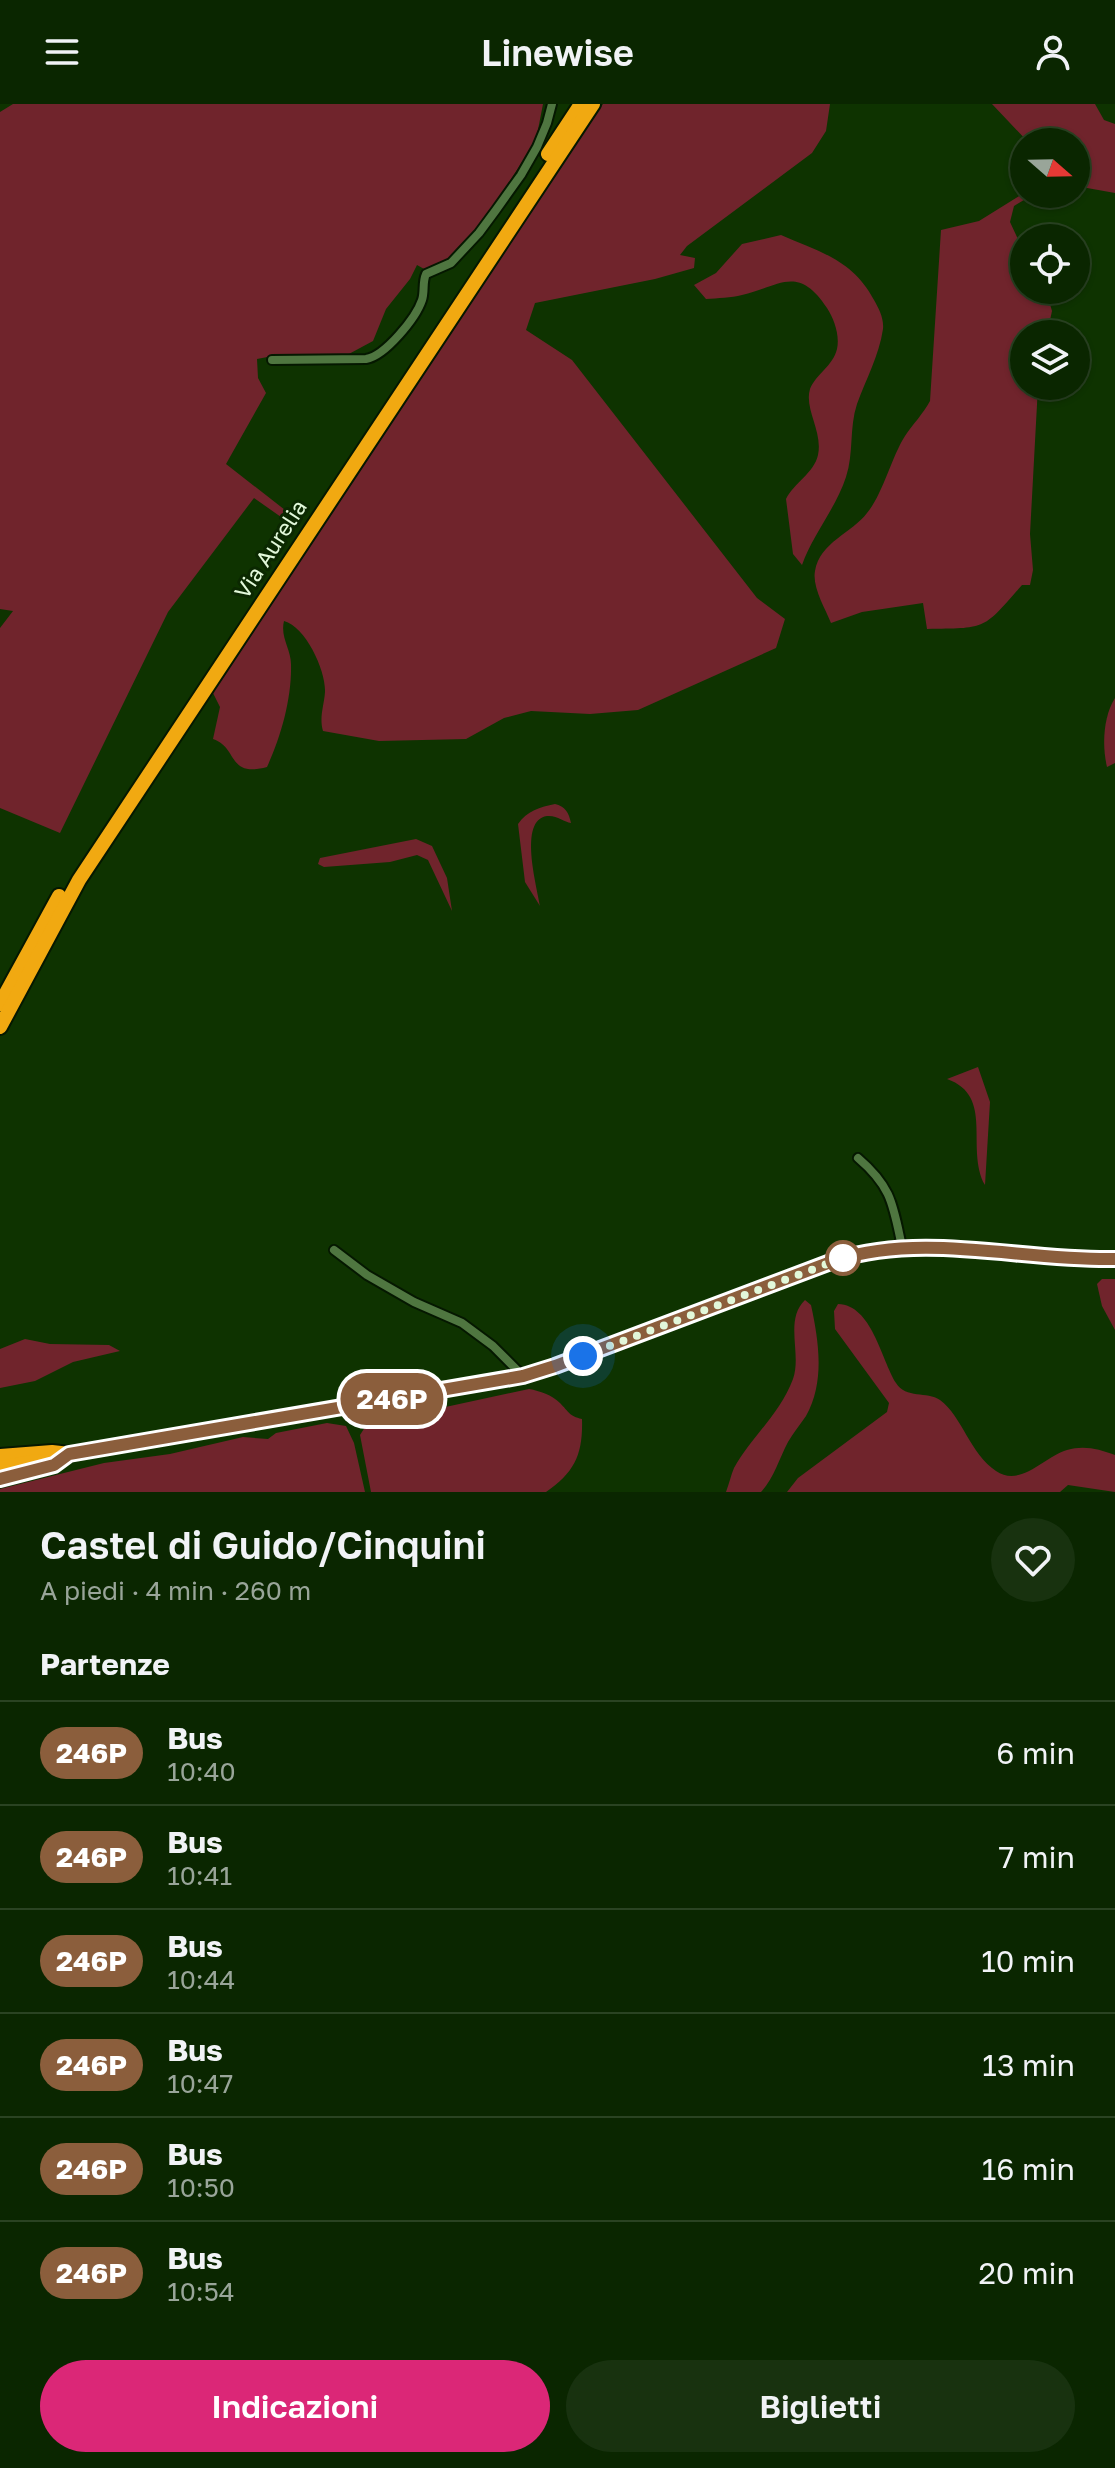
<!DOCTYPE html>
<html lang="it">
<meta charset="utf-8">
<style>
:root{--surface:#0a2600;--page:#18320f;--text:#f1f3f6;--muted:#99a599;--line:#2a4322;--accent:#db2777}
body{margin:0;font-family:"Golos Text",sans-serif;background:var(--page);color:var(--text);height:100vh;display:flex;flex-direction:column;font-size:30px;white-space:nowrap}
*{box-sizing:border-box;margin:0}
p{font-size:26px;color:var(--muted)}
.icon{flex:none;width:44px;height:44px;fill:none;stroke:currentColor;stroke-width:2;stroke-linecap:round;stroke-linejoin:round}
.map{position:relative;height:1388px;overflow:hidden}
.sheet{display:flex;flex-direction:column;background:var(--surface);flex:1}
.sheet>*{flex:none}
.badge{padding:0 16px;border-radius:26px;font-size:28px;line-height:52px}
.needle{width:52px;rotate:110deg}
.controls{position:absolute;left:1010px;top:24px;display:grid;gap:16px}
.controls a{display:grid;place-items:center;width:80px;height:80px;border-radius:50%;background:var(--surface);box-shadow:0 2px 6px #0004,0 0 0 2px var(--line);font-size:40px}
.you{position:absolute;width:40px;height:40px;margin:-20px;border:6px solid #fff;border-radius:50%;background:#1a73e8;box-shadow:0 0 0 12px #1a73e833}
.map>.badge{position:absolute;translate:-50% -50%;box-shadow:0 0 0 4px #fff}
h2{padding:0 40px;font-size:30px;line-height:72px}
.round{display:grid;place-items:center;flex:none;width:84px;height:84px;border-radius:42px;background:var(--page)}
.head{display:flex;align-items:center;justify-content:space-between;height:136px;padding:0 40px}
h1{font-size:38px;font-weight:600;line-height:60px}
.button{display:flex;gap:16px;margin-top:auto;padding:16px 40px}
.button a{flex:1;height:92px;border-radius:48px;background:var(--accent);color:#fff;font-size:32px;font-weight:600;line-height:92px;text-align:center}
.button a+a{background:var(--page);color:var(--text)}
ul{padding:0;list-style:none}
li{display:flex;align-items:center;gap:24px;height:104px;padding:0 40px;border-top:2px solid var(--line)}
li div{flex:1}
li b{display:block;font-size:30px}
li em{font-style:normal}
li .badge{min-width:88px;font-weight:700;text-align:center}
header{display:flex;justify-content:space-between;align-items:center;height:104px;padding:0 40px;background:var(--surface);font-size:36px;font-weight:600}
.map>svg:first-child{display:block}
</style>
<header><svg class="icon" aria-label="menu" viewBox="0 0 24 24"><path d="M4 6h16M4 12h16M4 18h16"/></svg>Linewise<svg class="icon" aria-label="person" viewBox="0 0 24 24"><circle cx="12" cy="8" r="4"/><path d="M4 21q1-7 8-7t8 7"/></svg></header>
<div class="map">
<svg width="1115" height="1388" viewBox="0 0 1115 1388">
<rect width="100%" height="100%" fill="#0e3300"/>
<!-- green -->
<g fill="#70242c">
<path d="M13,0H543L536,36L478,127L447,160L426,166L417,161L410,175L386,205L373,237L347,251L283,250L257,255L258,274L266,289L226,360L285,406L281,413L254,394L168,508L60,729L0,704V524L13,507L0,505V8Z"/>
<path d="M603,0H830L826,27L812,49L687,142L680,151L695,154L694,164L655,175L535,199L526,226L572,256L757,494L785,515L776,544L638,606L590,610L531,607L504,614L466,635L379,637L323,627C319,613 324,602 325,588C326,567 306,523 284,517C280,533 291,545 291,560C292,594 281,633 267,663C227,674 238,643 213,635L220,603L213,589Z"/>
<path d="M992,0H1095L1104,16L1115,20V89L1076,82V38H1028Z"/>
<path d="M1024,89L1034,90L1014,102L1010,118L1024,148V186H1046L1052,207L1047,230H1024V282H1038L1030,430L1033,466L1030,481H1022C982,527 987,524 927,525L923,499L862,508L831,519C825,504 812,483 815,467C820,438 852,429 867,409C883,390 891,354 905,332C913,320 923,310 930,297L941,126L979,117Z"/>
<path d="M781,131C820,148 853,156 874,196C879,205 884,214 883,225C879,252 866,275 857,300C849,324 854,349 846,373C836,404 813,430 802,461L793,450L786,395C794,379 814,369 818,351C823,327 804,305 810,285C816,270 833,262 837,245C840,231 834,215 827,204C798,160 780,182 742,191C731,194 718,194 706,195L694,181L716,169L742,140Z"/>
<path d="M1115,594V659L1107,663C1102,642 1103,613 1115,594Z"/>
<path d="M555,700C565,702 569,709 571,719C564,718 557,711 547,712C518,716 537,782 540,802L525,778L518,720C527,707 540,703 555,700Z"/>
<path d="M416,735L432,742L447,774L452,807L428,756L417,751L390,758L324,763L318,760L320,754Z"/>
<path d="M978,963L990,998L985,1081C965,1044 995,992 947,975Z"/>
<path d="M1102,1175H1115V1226L1102,1202L1097,1180Z"/>
<path d="M805,1196L811,1201C819,1238 825,1278 806,1312C800,1321 793,1329 788,1338C779,1355 774,1374 761,1388H726C729,1380 731,1371 734,1364C752,1332 780,1310 793,1275C802,1250 784,1216 805,1196Z"/>
<path d="M838,1200C872,1201 881,1255 896,1279C906,1295 927,1287 940,1296C962,1312 970,1350 996,1367C1021,1384 1045,1352 1067,1346C1084,1341 1099,1345 1115,1351V1388L1068,1381L1060,1388H787L798,1374L887,1308L889,1299L835,1225L834,1207Z"/>
<path d="M25,1235L50,1240L109,1241L120,1247L73,1258L35,1277L0,1284V1245Z"/>
<path d="M529,1285C540,1287 552,1291 560,1299C569,1308 569,1312 582,1315C583,1350 575,1368 546,1388H371L360,1331L367,1320Z"/>
<path d="M327,1319L346,1322L354,1339L365,1388H0V1385L104,1359L170,1350L243,1333L268,1335L276,1329Z"/>
</g>
<g fill="none" stroke-linecap="round" stroke-linejoin="round">
<defs>
<g id="street">
<path d="M272,256L366,255C385,252 416,214 422,196C425,187 422,179 426,170L451,159L479,129L496,106L521,71L537,43L547,19L552,0"/>
<path d="M858,1054C892,1083 893,1101 902,1143"/>
<path d="M334,1146L367,1171L414,1198L462,1219L493,1242L523,1272"/>
</g>
<path id="secondary" d="M69,1350L523,1272L555,1262L836,1156C927,1128 1022,1157 1115,1155"/>
<g id="highway">
<path d="M548,50L581,0"/>
<path d="M0,900L59,792"/>
<path d="M0,923L79,776L593,0"/>
<path d="M0,1352L52,1348L69,1350"/>
<path d="M0,1364L37,1357"/>
<path d="M0,1375L52,1361L69,1350"/>
</g>
</defs>
<!-- street casing -->
<use href="#street" stroke="#051800" stroke-width="12"/>
<!-- secondary casing -->
<use href="#secondary" stroke="#051800" stroke-width="15"/>
<!-- highway casing -->
<use href="#highway" stroke="#051800" stroke-width="18"/>
<!-- street -->
<use href="#street" stroke="#4f7640" stroke-width="8"/>
<!-- secondary -->
<use href="#secondary" stroke="#4f7640" stroke-width="11"/>
<!-- highway -->
<use href="#highway" stroke="#f1a911" stroke-width="14"/>
</g>
<g fill="none" stroke-linecap="round" stroke-linejoin="round">
<defs>
<path id="line" d="M0,1375L54,1361L69,1350L523,1272L555,1262L836,1156C927,1128 1022,1157 1115,1155"/>
</defs>
<!-- line casing -->
<use href="#line" stroke="#fff" stroke-width="18"/>
<!-- line -->
<use href="#line" stroke="#8b5e3c" stroke-width="12"/>
<!-- walk -->
<path stroke="#e2f8da" stroke-width="8" stroke-dasharray="0 14.4" d="M583,1252L843,1154"/>
</g>
<!-- markers -->
<circle fill="#fff" stroke="#8b5e3c" stroke-width="4" cx="843" cy="1154" r="16"/>
<g text-anchor="middle" dominant-baseline="central" stroke-width="6" stroke-linejoin="round" paint-order="stroke">
<!-- street labels -->
<g font-size="22" fill="#e2f8da" stroke="#0b2801">
<text transform="translate(270 445) rotate(-57)">Via Aurelia</text>
</g>
</g>
</svg>
<div class="controls">
<a><svg class="needle" viewBox="-14 -14 28 28"><path d="M0-13l5 13h-10z" fill="#e53935"/><path d="M0 13l5-13h-10z" fill="#99a599"/></svg></a>
<a><svg class="icon" aria-label="locate" viewBox="0 0 24 24"><circle cx="12" cy="12" r="6"/><path d="M12 2v4M12 18v4M2 12h4M18 12h4"/></svg></a>
<a><svg class="icon" aria-label="layers" viewBox="0 0 24 24"><path d="M12 4l9 5-9 5-9-5zM3 14l9 5 9-5"/></svg></a>
</div>
<div class="you" style="left:583px;top:1252px"></div>
<b class="badge" style="left:392px;top:1295px;background:#8b5e3c;color:#fff">246P</b>
</div>
<section class="sheet">
<div class="head"><div><h1>Castel di Guido/Cinquini</h1><p>A piedi · 4 min · 260 m</p></div><a class="round"><svg class="icon" aria-label="heart" viewBox="0 0 24 24"><path d="M12 20l-8-8c-3-5 5-10 8-4 3-6 11-1 8 4z"/></svg></a></div>
<h2>Partenze</h2>
<ul>
<li><span class="badge" style="background:#8b5e3c;color:#fff">246P</span><div><b>Bus</b><p>10:40</p></div><em>6 min</em></li>
<li><span class="badge" style="background:#8b5e3c;color:#fff">246P</span><div><b>Bus</b><p>10:41</p></div><em>7 min</em></li>
<li><span class="badge" style="background:#8b5e3c;color:#fff">246P</span><div><b>Bus</b><p>10:44</p></div><em>10 min</em></li>
<li><span class="badge" style="background:#8b5e3c;color:#fff">246P</span><div><b>Bus</b><p>10:47</p></div><em>13 min</em></li>
<li><span class="badge" style="background:#8b5e3c;color:#fff">246P</span><div><b>Bus</b><p>10:50</p></div><em>16 min</em></li>
<li><span class="badge" style="background:#8b5e3c;color:#fff">246P</span><div><b>Bus</b><p>10:54</p></div><em>20 min</em></li>
</ul>
<div class="button"><a>Indicazioni</a><a>Biglietti</a></div>
</section>
